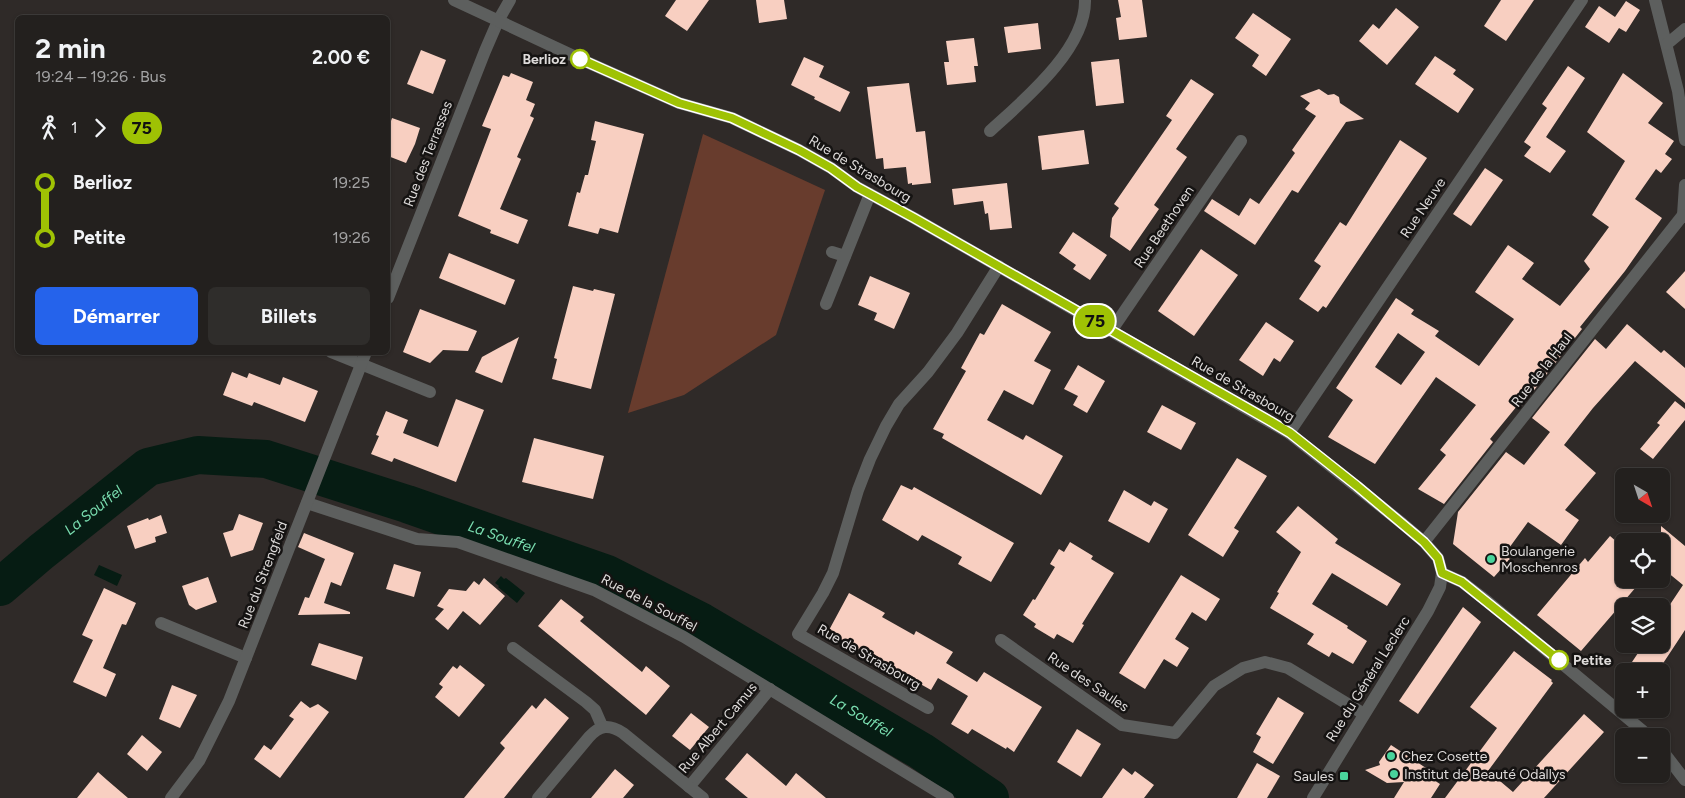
<!DOCTYPE html>
<html lang="fr">
<meta charset="utf-8">
<style>
:root{--surface:#23201e;--page:#2f2d2b;--text:#f1f3f6;--muted:#a3a3a4;--line:#403e3c;--accent:#2563eb}
body{margin:0;font-family:Figtree,sans-serif;background:var(--page);color:var(--text);height:100vh;display:flex;flex-direction:column;font-size:19px;white-space:nowrap}
*{box-sizing:border-box;margin:0}
p{font-size:16px;color:var(--muted)}
.icon{flex:none;width:28px;height:28px;fill:none;stroke:currentColor;stroke-width:2;stroke-linecap:round;stroke-linejoin:round}
.map{position:relative;flex:1;overflow:hidden}
.details{position:absolute;left:15px;top:15px;width:375px;height:340px;display:flex;flex-direction:column;background:var(--surface);border-radius:8px;box-shadow:0 1px 4px #0004,0 0 0 1px var(--line)}
.details>*{flex:none}
.badge{padding:0 10px;border-radius:16px;font-size:18px;line-height:32px}
.needle{width:32px;rotate:141deg}
.tools{position:absolute;left:1615px;top:468px;display:grid;gap:10px}
.tools a{display:grid;place-items:center;width:55px;height:55px;border-radius:8px;background:var(--surface);box-shadow:0 1px 4px #0004,0 0 0 1px var(--line);font-size:25px}
.map>.badge{position:absolute;translate:-50% -50%;box-shadow:0 0 0 2px #fff}
.legs{display:flex;align-items:center;gap:8px;height:55px;padding:0 20px;font-size:16px}
.legs p{margin-inline-start:auto}
.headline{display:flex;align-items:center;justify-content:space-between;height:85px;padding:0 20px}
h1{font-size:28px;font-weight:700;line-height:38px}
.action{display:flex;gap:10px;margin-top:auto;padding:10px 20px}
.action a{flex:1;height:58px;border-radius:8px;background:var(--accent);color:#fff;font-size:20px;font-weight:700;line-height:58px;text-align:center}
.action a+a{background:var(--page);color:var(--text)}
ul{padding:0 20px;list-style:none}
li{display:flex;align-items:center;gap:18px;height:55px;font-size:19px}
li i{display:grid;place-items:center;width:8px;height:100%;margin:0 6px;background:currentColor}
li i::after{content:'';width:12px;height:12px;margin:-6px;border:4px solid;border-radius:50%;background:var(--surface)}
li p{margin-inline-start:auto}
li:first-child i{background:linear-gradient(#0000 50%,currentColor 0)}
li:last-child i{background:linear-gradient(currentColor 50%,#0000 0)}
.map>svg:first-child{display:block}
</style>
<div class="map">
<svg width="1685" height="798" viewBox="0 0 1685 798">
<rect width="100%" height="100%" fill="#2f2a28"/>
<!-- green -->
<path fill="#683c2d" d="M703,134L825,190L776,335L684,395L628,413Z"/>
<!-- water -->
<g fill="#061c13">
<path d="M99,565L122,575L117,586L94,575Z"/>
<path d="M501,576L504,579L506,578L525,593L517,603L498,587L499,586L495,583Z"/>
</g>
<g fill="none" stroke-linecap="round" stroke-linejoin="round">
<!-- river -->
<path stroke="#061c13" stroke-width="38" id="s1" d="M0,587L41,552L148,467L198,455L266,459L407,504L607,574L702,622L921,751L990,798"/>
</g>
<!-- building -->
<g fill="#f8cfc1" fill-rule="evenodd">
<path d="M676,0H709L687,31L665,16Z"/>
<path d="M756,0H784L787,19L759,23Z"/>
<path d="M1118,0H1142L1147,37L1119,40L1116,18L1121,17Z"/>
<path d="M1501,0H1534L1506,41L1484,26Z"/>
<path d="M1626,1L1640,10L1626,32L1619,28L1609,43L1585,27L1599,6L1615,17Z"/>
<path d="M1396,8L1419,27L1387,65L1359,41L1373,24L1379,29Z"/>
<path d="M1253,13L1291,39L1266,76L1252,66L1259,55L1235,38Z"/>
<path d="M1038,23L1041,49L1008,53L1004,27Z"/>
<path d="M974,38L978,66H974L976,82L947,85L944,62H949L946,41Z"/>
<path d="M421,50L446,60L433,94L407,84Z"/>
<path d="M1435,56L1456,70L1453,74L1474,89L1458,113L1415,84Z"/>
<path d="M804,57L824,66L819,77L850,92L840,112L814,99L815,97L791,85Z"/>
<path d="M1119,59L1124,103L1096,106L1091,62Z"/>
<path d="M1568,66L1585,78L1546,137L1566,151L1550,173L1524,156L1531,147L1524,142L1547,108L1542,104Z"/>
<path d="M511,73L533,82L526,100L535,104L530,116L534,118L517,157L521,159L500,209L528,220L518,244L490,233L491,230L458,216L491,129L482,126L503,75L509,77Z"/>
<path d="M1623,73L1663,103L1648,123L1674,141L1665,154L1672,159L1661,173L1656,169L1635,199L1662,218L1625,271L1580,327L1582,329L1520,408L1517,406L1490,439L1493,442L1444,504L1418,489L1446,455L1440,450L1476,405L1436,377L1375,464L1328,437L1353,400L1336,388L1396,298L1414,310L1411,314L1439,331L1435,336L1479,366L1514,319L1475,292L1508,245L1534,263L1522,279L1560,306L1590,269L1584,261L1609,227L1592,215L1625,161L1587,132ZM1398,333L1425,352L1401,385L1375,367Z"/>
<path d="M1191,79L1214,94L1176,149L1187,157L1154,205L1159,209L1130,251L1110,237L1112,218L1119,208L1114,204L1172,120L1166,116Z"/>
<path d="M909,83L916,132L925,131L931,183L912,185V183L908,184L906,167L884,169L883,158L876,159L867,87Z"/>
<path d="M1319,89L1328,95L1334,94L1339,97L1340,103L1364,119L1346,122L1298,193L1292,190L1255,245L1204,211L1212,199L1239,216L1250,198L1259,204L1295,153L1292,150L1316,116L1305,109L1310,103L1300,96Z"/>
<path d="M392,118L420,128L415,144L406,163L388,156V130Z"/>
<path d="M595,121L644,134L618,233L600,228L598,234L568,226L577,192L580,193L585,175H588L596,141L591,140Z"/>
<path d="M1084,130L1089,164L1042,170L1038,136Z"/>
<path d="M1400,140L1427,158L1326,308L1323,306L1318,312L1299,299L1321,266L1314,261L1340,222L1346,226Z"/>
<path d="M1485,168L1503,180L1471,226L1453,214Z"/>
<path d="M1007,183L1012,228L990,230L988,213L985,214L983,201L954,205L952,189Z"/>
<path d="M1073,232L1107,255L1090,280L1073,269L1076,265L1059,253Z"/>
<path d="M1201,249L1238,275L1194,336L1158,311Z"/>
<path d="M449,253L515,280L505,305L439,278Z"/>
<path d="M1685,271V309L1666,292Z"/>
<path d="M870,276L910,293L894,329L874,320L877,313L858,305Z"/>
<path d="M573,286L593,291L594,289L615,294L591,389L552,379L557,359L554,358Z"/>
<path d="M1002,304L1051,332L1034,361L1051,370L1033,405L1004,390L987,420L1023,440L1026,435L1063,456L1041,495L942,438L944,434L933,429L966,371L961,368L980,333L984,335Z"/>
<path d="M420,309L477,331L468,351L443,350L430,363L403,352Z"/>
<path d="M1266,322L1294,341L1280,362L1274,358L1263,376L1239,360Z"/>
<path d="M1627,324L1661,353L1664,350L1685,368V403L1635,361L1593,408L1564,445L1596,473L1565,510L1579,520L1561,545L1528,522L1504,555L1510,559L1494,577L1453,544L1458,512L1506,452L1524,465L1550,432L1532,418L1595,339L1606,349Z"/>
<path d="M519,337L502,383L475,372L482,357Z"/>
<path d="M1078,365L1105,381L1087,413L1073,405L1078,396L1064,389Z"/>
<path d="M232,372L247,378L249,373L280,385L283,377L318,391L305,422L254,402L252,406L223,395Z"/>
<path d="M456,399L484,410L456,482L394,458L392,462L371,454L379,436L376,435L386,411L408,420L403,433L438,447Z"/>
<path d="M1675,401L1685,409V420L1653,459L1640,449L1660,425L1657,423Z"/>
<path d="M1162,405L1196,423L1181,450L1147,432Z"/>
<path d="M534,438L604,456L593,499L522,482Z"/>
<path d="M1237,458L1267,476L1234,528L1239,531L1223,557L1188,535Z"/>
<path d="M901,485L912,490L914,487L1014,543L991,582L958,564L962,557L922,535L918,541L882,520Z"/>
<path d="M1124,490L1151,506L1154,501L1168,509L1149,543L1108,521Z"/>
<path d="M1298,506L1338,539L1335,543L1401,584L1387,606L1332,573L1312,604L1348,626L1347,628L1367,641L1353,664L1332,652L1329,657L1307,644L1314,634L1270,608L1279,593L1277,592L1301,552L1276,532Z"/>
<path d="M239,514L263,523L253,550L231,557L223,533L233,530Z"/>
<path d="M161,515L167,533L155,537L156,542L135,549L127,526L148,518L149,520Z"/>
<path d="M1661,526L1685,546V630L1658,671H1626L1644,644H1661V618L1683,585L1661,567Z"/>
<path d="M304,533L354,553L341,586L331,582L324,603L350,612V614L298,615L305,597L309,598L325,559L298,547Z"/>
<path d="M1610,536L1624,548V579H1643L1581,651L1537,615L1585,558L1588,562Z"/>
<path d="M1070,542L1093,556L1091,559L1114,573L1082,624L1084,625L1073,643L1057,634L1054,639L1034,627L1036,624L1023,615L1033,599L1035,600L1055,567L1050,564L1059,549L1064,552Z"/>
<path d="M394,564L421,572L414,597L386,589Z"/>
<path d="M1181,575L1220,599L1206,621L1192,612L1175,639L1189,648L1177,667L1164,659L1145,689L1119,673Z"/>
<path d="M208,577L217,602L196,610L189,605L182,586Z"/>
<path d="M484,578L505,596L480,625L463,611L448,630L435,619L444,609L437,606L449,589L466,591L474,581L479,585Z"/>
<path d="M104,588L136,603L126,625L122,624L103,668L116,674L106,697L73,682L93,640L82,635Z"/>
<path d="M849,593L885,613L882,617L914,635L916,631L953,652L946,663L977,682L984,672L1042,707L1014,752L1007,747L1006,749L972,729L968,734L951,724L968,696L938,678L931,690L828,632Z"/>
<path d="M561,599L584,617L580,621L642,672L646,666L670,686L646,715L538,626Z"/>
<path d="M1463,607L1481,622L1418,714L1399,701Z"/>
<path d="M319,643L363,657L356,680L311,665Z"/>
<path d="M1514,651L1552,680L1551,681L1553,683L1488,771L1513,792L1584,714L1604,732L1544,798H1445L1497,728L1470,707Z"/>
<path d="M460,665L485,685L459,717L435,697L443,687L439,684L453,666L457,669Z"/>
<path d="M172,685L197,695L180,728L159,719Z"/>
<path d="M1278,697L1304,713L1273,764L1253,752L1261,737L1256,734Z"/>
<path d="M545,698L569,718L504,798H464L505,748L500,743L532,705L536,709Z"/>
<path d="M301,701L310,708L318,704L329,712L280,778L254,759L264,745L271,750L294,719L289,716Z"/>
<path d="M691,713L709,727L690,750L672,736Z"/>
<path d="M1077,729L1101,744L1081,777L1057,762Z"/>
<path d="M142,735L162,752L147,771L127,754Z"/>
<path d="M1391,745L1426,768L1423,773L1440,784L1431,798H1394L1404,782L1387,783L1365,770L1380,765L1379,762Z"/>
<path d="M747,753L786,786L796,773L826,798H748L725,779Z"/>
<path d="M1257,763L1280,776L1267,798H1237Z"/>
<path d="M1123,768L1132,775L1135,771L1154,785L1144,798H1102Z"/>
<path d="M615,769L634,785L623,798H591Z"/>
<path d="M98,772L107,780L128,798H77Z"/>
</g>
<g fill="none" stroke-linecap="round" stroke-linejoin="round">
<!-- service -->
<g stroke="#5d5f5e" stroke-width="12">
<path d="M832,252L845,256"/>
<path d="M826,304L870,194"/>
</g>
<!-- minor -->
<g stroke="#5d5f5e" stroke-width="12">
<path d="M1655,0L1678,91L1685,140"/>
<path d="M1667,44L1685,29"/>
<path d="M990,131C1024,100 1086,49 1085,0"/>
<path d="M1685,185L1683,215L1685,217"/>
<path d="M388,298L485,51L498,21L510,0"/>
<path d="M1111,331L1241,141"/>
<path d="M331,352L430,392"/>
<path d="M1289,433L1582,0"/>
<path d="M307,503L417,539L458,542L594,590L684,637L948,798"/>
<path d="M1424,542L1683,215"/>
<path d="M161,623L246,658"/>
<path d="M1001,640L1122,725L1175,733L1214,686L1243,668L1265,662L1288,668L1364,714"/>
<path d="M513,648L586,702L595,710L602,726"/>
<path d="M928,708L798,634L823,593L833,573L858,490L870,459L886,426L899,404L928,372L957,333L999,266"/>
<path d="M689,787L770,689"/>
<path d="M171,798L199,761L229,701L366,352"/>
<path d="M538,798L589,737C600,725 609,724 623,733L703,798"/>
</g>
<!-- tertiary -->
<g stroke="#5d5f5e" stroke-width="12">
<path d="M454,0L580,59L679,103L732,118L799,150L831,168L857,187L914,218L1289,433L1403,524L1424,542L1438,558L1442,573L1440,587L1428,611L1313,798"/>
<path d="M1442,573L1462,582L1487,601L1649,736"/>
<path d="M1661,749L1685,780"/>
</g>
</g>
<g fill="none" stroke-linecap="round" stroke-linejoin="round">
<defs>
<path id="line-1" d="M580,59L679,103L732,118L799,150L831,168L857,187L914,218L1270,421L1290,433L1357,486L1424,542L1438,558L1442,573L1462,582L1559,660"/>
</defs>
<!-- line-1 casing -->
<use href="#line-1" stroke="#fff" stroke-width="11"/>
<!-- line-1 -->
<use href="#line-1" stroke="#9fc204" stroke-width="8"/>
</g>
<!-- markers -->
<g fill="#fff" stroke="#9fc204" stroke-width="2.5">
<circle cx="580" cy="59" r="9"/>
<circle cx="1559" cy="660" r="9"/>
</g>
<g fill="#49d49c" stroke="#151312" stroke-width="2">
<circle cx="1491" cy="559" r="5"/>
<circle cx="1391" cy="756" r="5"/>
<circle cx="1394" cy="774" r="5"/>
<rect x="1339" y="771" width="10" height="10" rx="2.5"/>
</g>
<g text-anchor="middle" dominant-baseline="central" stroke-width="5" stroke-linejoin="round" paint-order="stroke">
<!-- stop labels -->
<g font-size="14" font-weight="bold" fill="#dedbda" stroke="#151312" text-anchor="end">
<text x="566" y="59">Berlioz</text>
<text x="1573" y="660" text-anchor="start">Petite</text>
</g>
<!-- street labels -->
<g font-size="14" fill="#dedbda" stroke="#151312">
<text transform="translate(428 154) rotate(-69)">Rue des Terrasses</text>
<text transform="translate(860 169) rotate(31)">Rue de Strasbourg</text>
<text transform="translate(1423 208) rotate(-56)">Rue Neuve</text>
<text transform="translate(1164 227) rotate(-56)">Rue Beethoven</text>
<text transform="translate(1542 370) rotate(-52)">Rue de la Haul</text>
<text transform="translate(1243 389) rotate(30)">Rue de Strasbourg</text>
<text transform="translate(263 575) rotate(-69)">Rue du Strengfeld</text>
<text transform="translate(649 603) rotate(28)">Rue de la Souffel</text>
<text transform="translate(869 657) rotate(30)">Rue de Strasbourg</text>
<text transform="translate(1368 679) rotate(-58)">Rue du Général Leclerc</text>
<text transform="translate(1088 682) rotate(34)">Rue des Saules</text>
<text transform="translate(718 728) rotate(-50)">Rue Albert Camus</text>
</g>
<!-- poi labels -->
<g font-size="14" fill="#dedbda" stroke="#151312" text-anchor="start">
<text x="1501" y="551">Boulangerie<tspan x="1501" dy="16">Moschenros</tspan></text>
<text x="1401" y="756">Chez Cosette</text>
<text x="1404" y="774">Institut de Beauté Odallys</text>
<text x="1334" y="776" text-anchor="end">Saules</text>
</g>
<!-- water labels -->
<g font-size="15" font-style="italic" fill="#7addb0" stroke="#151312">
<text stroke="none"><textPath href="#s1" startOffset="121">La Souffel</textPath></text>
<text stroke="none"><textPath href="#s1" startOffset="558">La Souffel</textPath></text>
<text stroke="none"><textPath href="#s1" startOffset="961">La Souffel</textPath></text>
</g>
</g>
</svg>
<div class="tools">
<a><svg class="needle" viewBox="-14 -14 28 28"><path d="M0-13l5 13h-10z" fill="#e53935"/><path d="M0 13l5-13h-10z" fill="#a3a3a4"/></svg></a>
<a><svg class="icon" aria-label="locate" viewBox="0 0 24 24"><circle cx="12" cy="12" r="6"/><path d="M12 2v4M12 18v4M2 12h4M18 12h4"/></svg></a>
<a><svg class="icon" aria-label="layers" viewBox="0 0 24 24"><path d="M12 4l9 5-9 5-9-5zM3 14l9 5 9-5"/></svg></a>
<a>+</a>
<a>−</a>
</div>
<b class="badge" style="left:1095px;top:321px;background:#9fc204;color:#111">75</b>
<section class="details">
<div class="headline"><div><h1>2 min</h1><p>19:24 – 19:26 · Bus</p></div><b>2.00 €</b></div>
<div class="legs"><svg class="icon" aria-label="walk" viewBox="0 0 24 24"><circle cx="13" cy="4" r="2"/><path d="M13 8l-2 6 4 7M11 14l-3 7M7 12l3-4h3l4 4"/></svg>1<svg class="icon" aria-label="forward" viewBox="0 0 24 24"><path d="M9 5l7 7-7 7"/></svg><b class="badge" style="background:#9fc204;color:#111">75</b></div>
<ul>
<li><i style="color:#9fc204"></i><b>Berlioz</b><p>19:25</p></li>
<li><i style="color:#9fc204"></i><b>Petite</b><p>19:26</p></li>
</ul>
<div class="action"><a>Démarrer</a><a>Billets</a></div>
</section>
</div>
